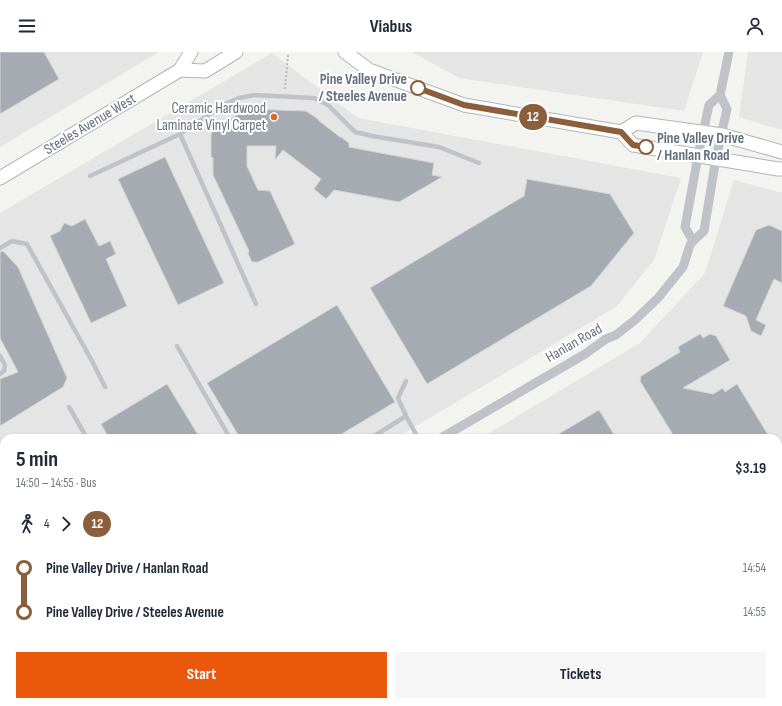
<!DOCTYPE html>
<meta charset="utf-8">
<style>
:root{--surface:#fff;--page:#f6f6f7;--text:#1f2937;--muted:#747a83;--accent:#ea580c}
body{margin:0;font-family:"Sofia Sans Condensed",sans-serif;background:var(--page);color:var(--text);height:100vh;display:flex;flex-direction:column;font-size:15px;white-space:nowrap}
*{box-sizing:border-box;margin:0}
p{font-size:13px;color:var(--muted)}
.icon{flex:none;width:22px;height:22px;fill:none;stroke:currentColor;stroke-width:2;stroke-linecap:round;stroke-linejoin:round}
.map{position:relative;flex:1;overflow:hidden}
.side{position:absolute;left:0px;top:382px;width:782px;height:272px;display:flex;flex-direction:column;background:var(--surface);border-radius:12px 12px 0 0;box-shadow:0 1px 3px #0004}
.side>*{flex:none}
.badge{padding:0 8px;border-radius:13px;font-size:14px;line-height:26px}
.map>.badge{position:absolute;translate:-50% -50%;box-shadow:0 0 0 2px #fff}
.legs{display:flex;align-items:center;gap:6px;height:44px;padding:0 16px;font-size:13px}
.legs p{margin-inline-start:auto}
.head{display:flex;align-items:center;justify-content:space-between;height:68px;padding:0 16px}
h1{font-size:22px;font-weight:700;line-height:30px}
.button{display:flex;gap:8px;margin-top:auto;padding:8px 16px}
.button a{flex:1;height:46px;border-radius:0px;background:var(--accent);color:#fff;font-size:16px;font-weight:700;line-height:46px;text-align:center}
.button a+a{background:var(--page);color:var(--text)}
ul{padding:0 16px;list-style:none}
li{display:flex;align-items:center;gap:14px;height:44px;font-size:15px}
li i{display:grid;place-items:center;width:6px;height:100%;margin:0 5px;background:currentColor}
li i::after{content:'';width:10px;height:10px;margin:-5px;border:3px solid;border-radius:50%;background:var(--surface)}
li p{margin-inline-start:auto}
li:first-child i{background:linear-gradient(#0000 50%,currentColor 0)}
li:last-child i{background:linear-gradient(currentColor 50%,#0000 0)}
header{display:flex;justify-content:space-between;align-items:center;height:52px;padding:0 16px;background:var(--surface);font-size:18px;font-weight:700}
.map>svg:first-child{display:block}
</style>
<header><svg class="icon" aria-label="menu" viewBox="0 0 24 24"><path d="M4 6h16M4 12h16M4 18h16"/></svg>Viabus<svg class="icon" aria-label="person" viewBox="0 0 24 24"><circle cx="12" cy="8" r="4"/><path d="M4 21q1-7 8-7t8 7"/></svg></header>
<div class="map">
<svg width="782" height="654" viewBox="0 0 782 654">
<rect width="100%" height="100%" fill="#f3f4f0"/>
<!-- built -->
<g fill="#e4e5e4">
<path d="M0,0H159L0,95Z"/>
<path d="M412,0H703L684,59L459,26Z"/>
<path d="M748,0H782V78L739,65Z"/>
<path d="M272,1L358,66L681,126L654,208L616,255L396,386H4V618L0,621V161Z"/>
<path d="M734,128L782,141V488L778,490V386H481L640,291L705,221Z"/>
<path d="M41,650H515L508,654H35Z"/>
</g>
<!-- green -->
<path fill="#d4dad2" d="M782,595V654H686L693,650H778V598Z"/>
<!-- building -->
<g fill="#a6abb2" stroke="#d5d5d3">
<path d="M0,0H44L59,27L0,62Z"/>
<path d="M247,57L306,59L318,67V68L340,85H341L349,91V95L434,111L432,123L442,125L399,150L334,138L326,147L314,137L321,127L283,98L275,108L276,94H247V114L258,138L270,139L295,192L258,210H252L248,202L249,199L213,123V106L211,105V83L212,80L224,73V71Z"/>
<path d="M165,105L224,231L178,253L118,127Z"/>
<path d="M527,127L610,142L634,181L591,234L427,332L370,236L524,144Z"/>
<path d="M85,167L99,194L110,189L116,202L106,207L127,254L91,271L50,184L60,179L64,171L72,174Z"/>
<path d="M769,173L782,179V231L774,227L756,268L766,273L761,284L751,279L746,264L723,254L756,178Z"/>
<path d="M3,199L18,215L67,326L63,335L0,374V327L18,320L0,286V200Z"/>
<path d="M337,253L395,350L335,386H240L207,331Z"/>
<path d="M700,282L703,286L710,282L716,284L730,308L683,336L713,342L723,336L725,340L737,332L770,386H675L640,329L641,324L680,300L678,295Z"/>
<path d="M167,332L200,386H109L101,372Z"/>
<path d="M599,358L616,386H552Z"/>
</g>
<g fill="none" stroke-linecap="round" stroke-linejoin="round">
<defs>
<g id="secondary">
<path d="M345,0L369,18L464,53L621,80L633,93L778,117H782"/>
<path d="M180,18L205,19L236,0"/>
<path d="M621,80L636,71L722,83L782,100"/>
<path d="M0,126L180,18L191,0"/>
</g>
</defs>
<!-- secondary casing -->
<use href="#secondary" stroke="#b2b5ba" stroke-width="15"/>
<!-- path -->
<path stroke="#b7b9bc" stroke-width="2" stroke-dasharray="2 2" stroke-linecap="butt" d="M285,37L288,3"/>
<!-- lane -->
<g stroke="#bfc2c6" stroke-width="4.5">
<path d="M180,82L225,52L239,46L254,43L314,46L328,53L355,80L372,84L439,95L479,111"/>
<path d="M90,124L180,82L256,252"/>
<path d="M0,196L12,189L27,192L92,309L105,335"/>
<path d="M177,294L230,386"/>
<path d="M0,304L5,313L4,319L0,322"/>
<path d="M406,329L398,346L406,364"/>
<path d="M69,355L87,386"/>
<path d="M371,386L406,364L418,386"/>
</g>
<!-- street -->
<g stroke="#bfc2c6" stroke-width="9">
<path d="M693,189L685,175L698,104L709,53L720,43L729,0"/>
<path d="M441,386L585,302L606,287L616,283L635,268L658,246L683,215L690,193L693,189L704,179L716,106L727,57L720,43"/>
<path d="M0,647L4,645"/>
</g>
<!-- secondary -->
<use href="#secondary" stroke="#fff" stroke-width="13"/>
<!-- rail -->
<g stroke="#a1a5aa" stroke-width="3" stroke-dasharray="6 3" stroke-linecap="butt">
<path d="M778,543L782,540"/>
<path d="M778,551L782,549"/>
<path d="M592,654L598,650"/>
<path d="M606,654L613,650"/>
</g>
</g>
<g fill="none" stroke-linecap="round" stroke-linejoin="round">
<defs>
<path id="line-1" d="M418,36L464,53L621,80L633,93L646,95"/>
</defs>
<!-- line-1 casing -->
<use href="#line-1" stroke="#fff" stroke-width="9"/>
<!-- line-1 -->
<use href="#line-1" stroke="#8b5e3c" stroke-width="6"/>
</g>
<!-- markers -->
<g fill="#fff" stroke="#8b5e3c" stroke-width="2">
<circle cx="418" cy="36" r="7"/>
<circle cx="646" cy="95" r="7"/>
</g>
<circle fill="#d56a2f" stroke="#fff" stroke-width="1.5" cx="274" cy="65" r="4"/>
<g text-anchor="middle" dominant-baseline="central" stroke-width="4" stroke-linejoin="round" paint-order="stroke">
<!-- stop labels -->
<g font-size="15" font-weight="bold" fill="#65707f" stroke="#fff" text-anchor="end">
<text x="407" y="27">Pine Valley Drive<tspan x="407" dy="17">/ Steeles Avenue</tspan></text>
<text x="657" y="86" text-anchor="start">Pine Valley Drive<tspan x="657" dy="17">/ Hanlan Road</tspan></text>
</g>
<!-- poi labels -->
<g font-size="15" fill="#65707f" stroke="#fff" text-anchor="end">
<text x="266" y="56">Ceramic Hardwood<tspan x="266" dy="17">Laminate Vinyl Carpet</tspan></text>
</g>
<!-- street labels -->
<g font-size="15" fill="#65707f" stroke="#fff">
<text transform="translate(90 72) rotate(-31)">Steeles Avenue West</text>
<text transform="translate(574 291) rotate(-30)">Hanlan Road</text>
</g>
</g>
</svg>
<b class="badge" style="left:533px;top:65px;background:#8b5e3c;color:#fff">12</b>
<section class="side">
<div class="head"><div><h1>5 min</h1><p>14:50 – 14:55 · Bus</p></div><b>$3.19</b></div>
<div class="legs"><svg class="icon" aria-label="walk" viewBox="0 0 24 24"><circle cx="13" cy="4" r="2"/><path d="M13 8l-2 6 4 7M11 14l-3 7M7 12l3-4h3l4 4"/></svg>4<svg class="icon" aria-label="forward" viewBox="0 0 24 24"><path d="M9 5l7 7-7 7"/></svg><b class="badge" style="background:#8b5e3c;color:#fff">12</b></div>
<ul>
<li><i style="color:#8b5e3c"></i><b>Pine Valley Drive / Hanlan Road</b><p>14:54</p></li>
<li><i style="color:#8b5e3c"></i><b>Pine Valley Drive / Steeles Avenue</b><p>14:55</p></li>
</ul>
<div class="button"><a>Start</a><a>Tickets</a></div>
</section>
</div>
